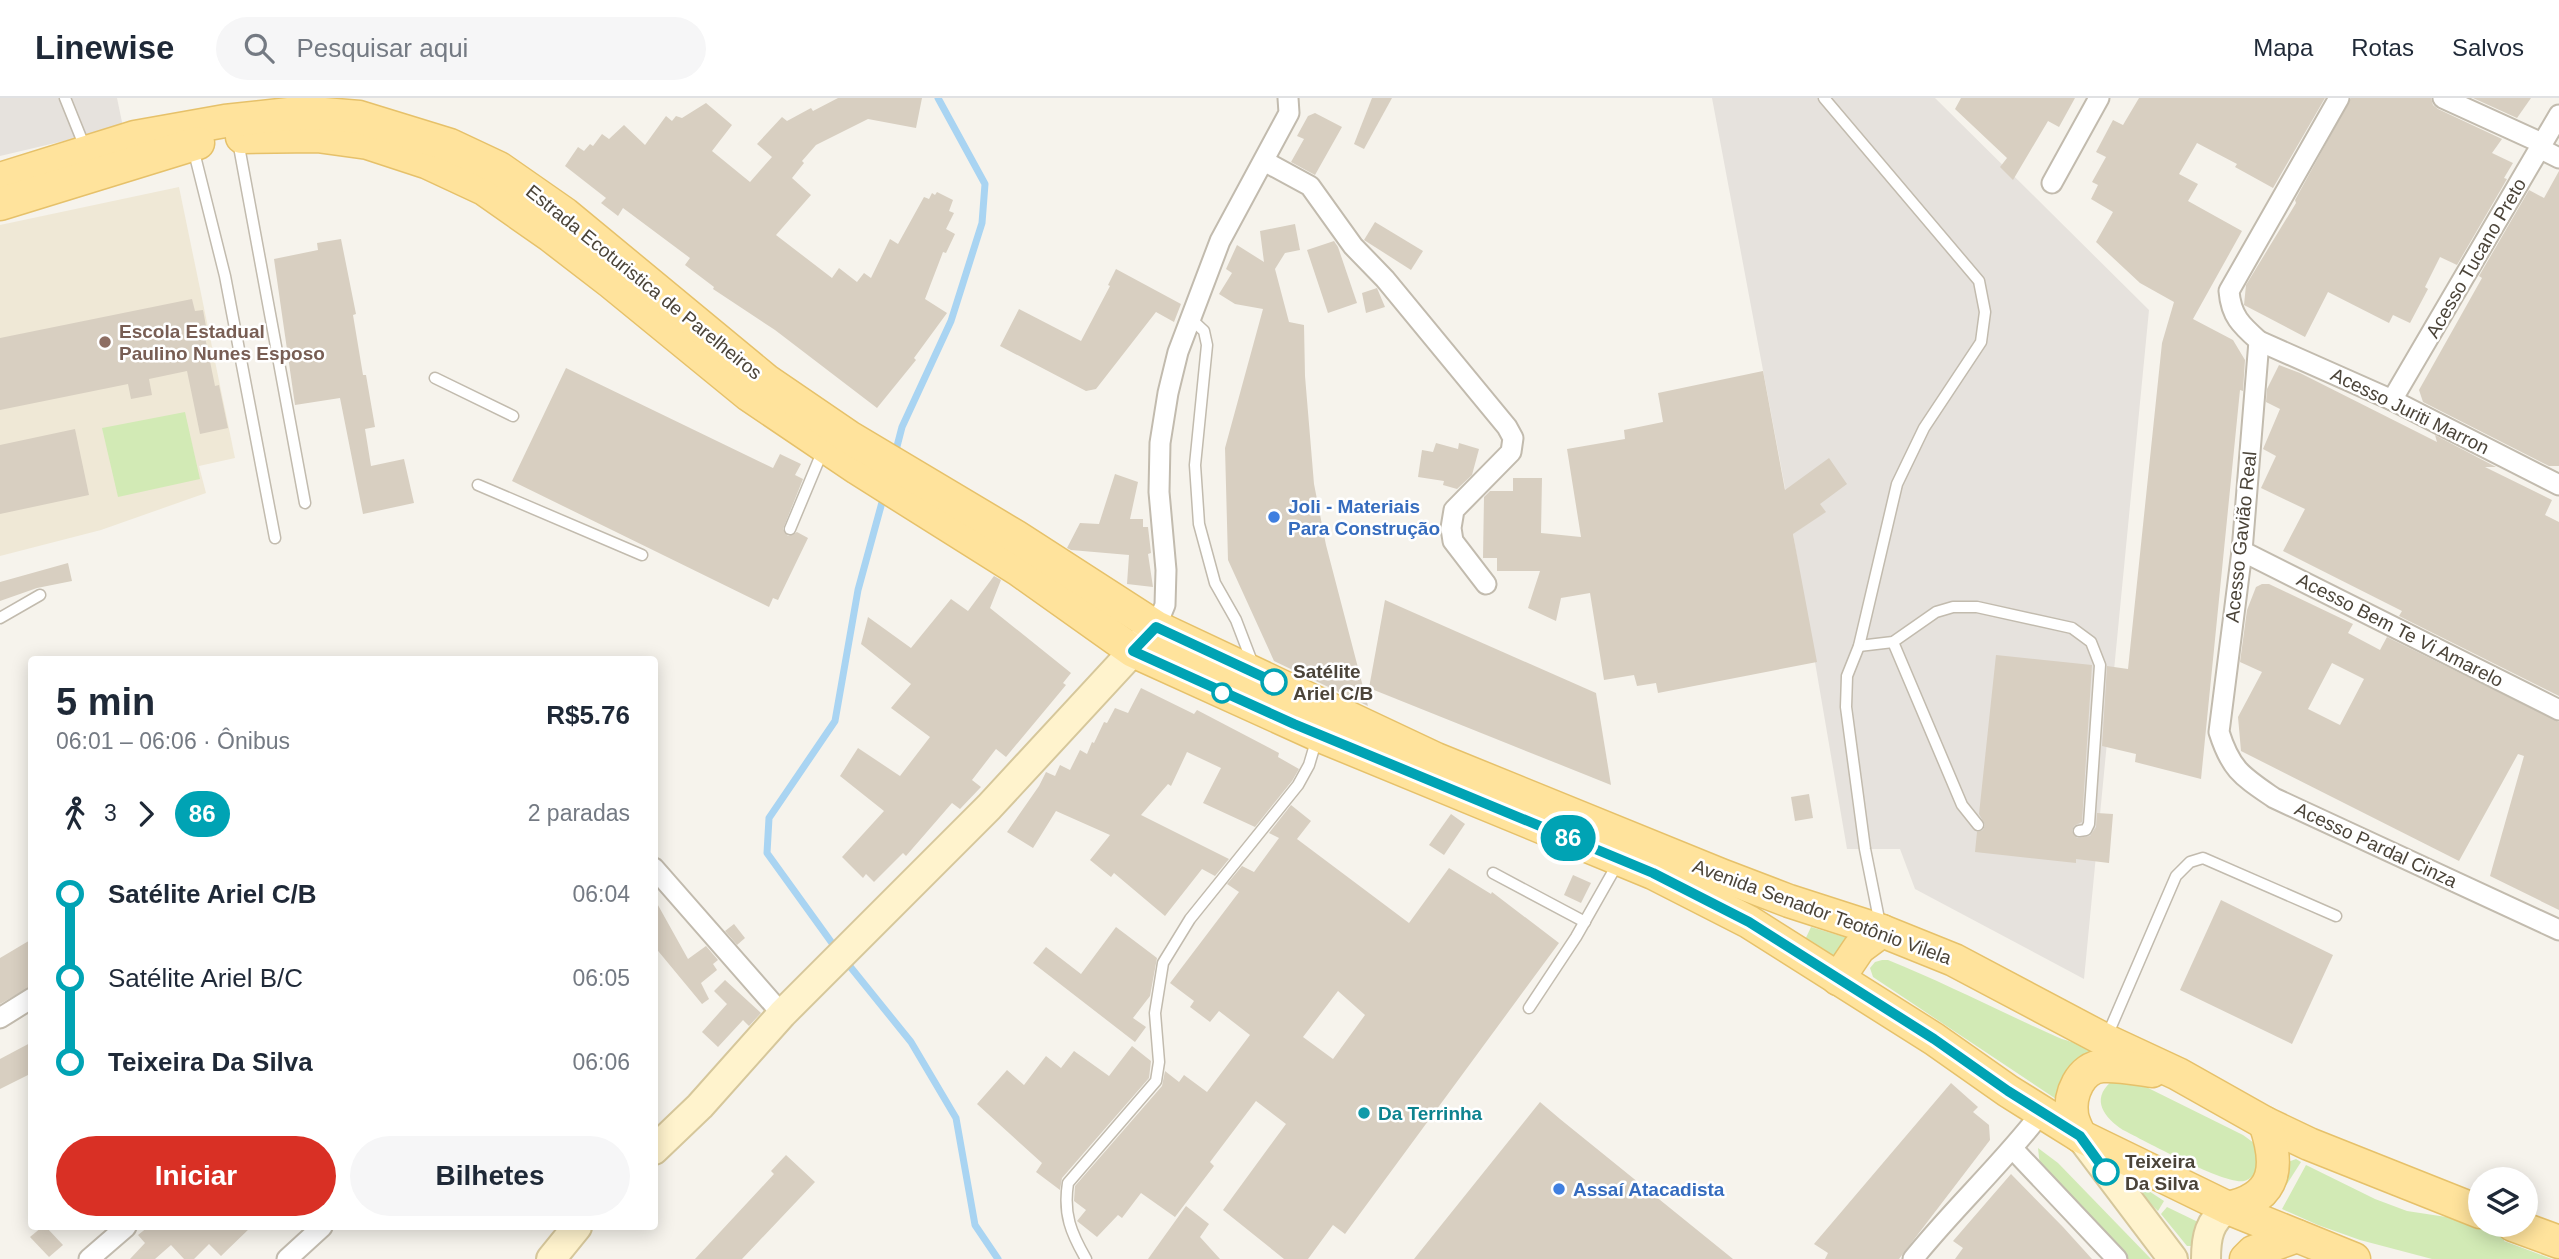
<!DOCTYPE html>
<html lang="pt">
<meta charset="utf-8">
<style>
:root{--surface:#fff;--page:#f6f6f7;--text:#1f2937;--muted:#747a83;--line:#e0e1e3;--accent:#d93025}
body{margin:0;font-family:Arial,sans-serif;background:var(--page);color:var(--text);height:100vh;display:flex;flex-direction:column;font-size:26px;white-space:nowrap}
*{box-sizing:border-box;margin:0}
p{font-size:23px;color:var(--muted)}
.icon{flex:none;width:38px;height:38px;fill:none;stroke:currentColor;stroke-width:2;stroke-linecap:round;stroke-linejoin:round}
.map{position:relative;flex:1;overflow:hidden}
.side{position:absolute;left:28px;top:558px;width:630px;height:574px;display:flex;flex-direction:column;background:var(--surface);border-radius:7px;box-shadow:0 4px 18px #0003}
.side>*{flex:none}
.badge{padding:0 14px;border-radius:23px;font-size:24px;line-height:46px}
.fabs{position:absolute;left:2468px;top:1069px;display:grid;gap:14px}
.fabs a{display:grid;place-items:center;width:70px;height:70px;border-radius:50%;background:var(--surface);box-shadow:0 4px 18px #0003;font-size:35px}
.map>.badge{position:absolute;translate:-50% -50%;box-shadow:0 0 0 4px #fff}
.legs{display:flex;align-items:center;gap:10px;height:77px;padding:0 28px;font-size:23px}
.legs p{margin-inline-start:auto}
.head{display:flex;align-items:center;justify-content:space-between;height:119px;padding:0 28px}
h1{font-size:38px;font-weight:700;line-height:52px}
.button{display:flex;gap:14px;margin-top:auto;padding:14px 28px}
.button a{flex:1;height:80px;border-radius:42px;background:var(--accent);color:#fff;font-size:28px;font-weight:700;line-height:80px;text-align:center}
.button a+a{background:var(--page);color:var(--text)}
ul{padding:0 28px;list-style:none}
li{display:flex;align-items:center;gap:24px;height:84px;font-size:26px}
li i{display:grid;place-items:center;width:10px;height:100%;margin:0 9px;background:currentColor}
li i::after{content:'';width:18px;height:18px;margin:-9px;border:5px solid;border-radius:50%;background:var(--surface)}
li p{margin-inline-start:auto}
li:first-child i{background:linear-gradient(#0000 50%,currentColor 0)}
li:last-child i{background:linear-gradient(currentColor 50%,#0000 0)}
header{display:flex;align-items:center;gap:42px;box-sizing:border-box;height:98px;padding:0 35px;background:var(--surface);border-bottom:2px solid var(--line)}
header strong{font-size:33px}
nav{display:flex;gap:38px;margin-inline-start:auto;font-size:24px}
.search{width:490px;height:63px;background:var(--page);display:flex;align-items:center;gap:18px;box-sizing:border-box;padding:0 24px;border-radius:38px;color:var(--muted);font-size:26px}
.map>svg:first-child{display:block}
</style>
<header>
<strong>Linewise</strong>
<div class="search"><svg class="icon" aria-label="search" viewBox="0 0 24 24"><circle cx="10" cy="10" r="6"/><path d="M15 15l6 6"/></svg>Pesquisar aqui</div>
<nav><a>Mapa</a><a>Rotas</a><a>Salvos</a></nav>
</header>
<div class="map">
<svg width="2559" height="1161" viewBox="0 0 2559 1161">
<rect width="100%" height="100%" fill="#f6f3ec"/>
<!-- industrial -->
<g fill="#e6e2dd">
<path d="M0,0H117L123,29L0,58Z"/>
<path d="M1712,0H1935L2149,212L2084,881L1915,791L1900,751H1847L1786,395Z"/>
</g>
<!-- education -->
<path fill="#efe8d6" d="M179,89L235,360L199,368L206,395L101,432L0,458V127Z"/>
<!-- green -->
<g fill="#d2eab5">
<path d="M185,314L200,381L118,399L102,330Z"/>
<path d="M1811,829L1851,841L1839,861L1804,844Z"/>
<path d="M1882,862H1888C1945,885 1999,913 2055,938C2066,944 2086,945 2092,956L2062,1005L1873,879L1870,870L1875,864Z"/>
<path d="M2134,983L2243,1037C2247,1040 2252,1043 2256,1047C2264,1059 2258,1080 2244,1083C2225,1087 2145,1043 2123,1032C2105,1020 2090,1002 2111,984Z"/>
<path d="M2038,1050L2058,1065L2151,1161H2124L2040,1068Z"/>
<path d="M2296,1061L2301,1064L2273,1108L2270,1105L2288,1064Z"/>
<path d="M2306,1067L2375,1101L2407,1113L2466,1122L2507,1135L2504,1143L2552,1161H2432L2360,1142L2318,1127L2282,1111Z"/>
<path d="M2129,1080L2164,1103L2158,1113L2139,1095Z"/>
<path d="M2167,1109L2198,1124L2193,1148H2187L2161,1116Z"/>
</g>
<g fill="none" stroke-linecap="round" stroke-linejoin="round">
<!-- stream -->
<g stroke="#a9d4f2" stroke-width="7">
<path d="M895,356L902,329L951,223L982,125L985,86L938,0"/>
<path d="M837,852L767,755L769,720L835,623L858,492L884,397"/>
<path d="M844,861L911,944L956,1020L975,1127L998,1161"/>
</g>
</g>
<!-- building -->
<g fill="#d8cfc1" fill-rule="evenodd">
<path d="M838,0H922L916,30L868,21L816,47L802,63L804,65L792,80L811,97L776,137L832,180L839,170L857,184L864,175L871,180L890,141L898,146L924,99L929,101L932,95L935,97L937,94L953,102L949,113L954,115L946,131L955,136L946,155L943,154L925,201L947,215L914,260L916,262L877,310L775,232L713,191L714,189L685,167L690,160L623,110L618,118L601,105L606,100L565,68L578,49L584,53L590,46L593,48L602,36L609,41L624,27L645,47L666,18L672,23L676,18L682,20L706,5L732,27L712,53L750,84L772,59L757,46L782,19L787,23L811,10L813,13Z"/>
<path d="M1372,0H1392L1364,51L1354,46Z"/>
<path d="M1961,0H2075L2059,29L2048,23L2013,82L2000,69L2007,60L1955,11Z"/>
<path d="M2139,0H2325L2273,90L2235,69L2237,66L2197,45L2179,76L2198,86L2188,103L2242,133L2193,221L2233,242L2245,262L2243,293L2240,292L2201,681L2135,664L2136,656L2102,648L2107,568L2128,571L2162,245L2174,204L2140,185L2096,144L2113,114L2091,101L2098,87L2092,84L2106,59L2096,54L2113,22L2123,27Z"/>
<path d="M2351,0H2431L2433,7L2438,11L2502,41L2492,55L2513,65L2504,80L2507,81L2457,167L2440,159L2425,189L2428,191L2410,225L2393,217L2389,225L2328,194L2305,239L2244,207L2246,187L2296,105L2295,102Z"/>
<path d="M2473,0H2531L2517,20Z"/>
<path d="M1315,15L1342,29L1315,77L1291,64L1304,41L1297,38L1308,18Z"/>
<path d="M2559,73V368H2549L2423,304L2419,292L2482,180L2479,178L2529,92L2544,100Z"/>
<path d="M1375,124L1423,153L1411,172L1364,142Z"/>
<path d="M1295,126L1300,152L1285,155L1275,171L1289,224L1304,227L1305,278L1314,386L1326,447L1368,608L1274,563L1228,462L1225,350L1263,211L1235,206L1219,196L1232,175L1226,171L1237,147L1264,164L1260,133Z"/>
<path d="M341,141L356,216L353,217L363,277H366L375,329L365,331L371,368L404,361L414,405L363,416L340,300L295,307L274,161L318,152L317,145Z"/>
<path d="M1334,143L1338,149L1357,205L1328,215L1307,152Z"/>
<path d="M1116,171L1181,206L1174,224L1156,214L1096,291L1086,293L1000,248L1019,211L1081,243L1110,188L1108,187Z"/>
<path d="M1377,190L1385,209L1366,215L1362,195Z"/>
<path d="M192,201L195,213L203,212L208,239H205L215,288L219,287L228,330L200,336L187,273L149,281L152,297L131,301L128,286L0,312V240Z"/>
<path d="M2279,267L2300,275L2437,344L2435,337L2496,369H2485L2552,402L2545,417L2559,424V598L2399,518L2402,513L2283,453L2305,411L2261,390L2276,358L2263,351L2280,311L2266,304L2267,291Z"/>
<path d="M566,270L773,370L780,356L801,366L795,377L803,381L783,431L788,438L797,434L808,440L778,502L773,500L769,509L512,383Z"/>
<path d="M1763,273L1785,392L1829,360L1847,386L1820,406L1826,414L1793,436L1817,564L1658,595L1656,585L1637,588L1634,577L1604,582L1590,495L1561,500L1556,523L1528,510L1540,473H1497V460H1483L1484,399L1490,393H1513V380H1542L1541,435L1581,439L1567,351L1625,341L1624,332L1663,324L1658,295Z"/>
<path d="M75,331L89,397L0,416V347Z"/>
<path d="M1436,345L1458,351L1459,345L1479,351L1472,377L1457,391L1443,387L1444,383L1418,379L1422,352L1433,354Z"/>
<path d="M1115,376L1138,384L1130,421H1143V429H1148L1151,455L1148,456L1153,489L1127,486L1129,457L1071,452L1067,450L1080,425L1099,426Z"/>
<path d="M68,465L72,483L37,490L0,503V484Z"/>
<path d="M994,478L1001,482L990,510L1071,575L1063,585L1066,587L1006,659L996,651L972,682L981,689L960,711L952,705L906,758L903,755L874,784L866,776L863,780L842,759L884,713L840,678L858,650L900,678L930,639L891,610L911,586L861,546L868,519L911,550L951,501L968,513Z"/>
<path d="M2262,486H2269L2353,526L2348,535L2380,552L2387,539L2559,624V812L2490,778L2524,658L2518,656L2459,763L2241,653L2238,619L2262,574L2240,564L2247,512L2256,489ZM2332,565L2364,581L2340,627L2308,611Z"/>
<path d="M1385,502L1596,595L1611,687L1369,590Z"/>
<path d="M1996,557L2092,567L2082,724L2074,728L2072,733L2077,740L2090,738L2096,729L2097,715L2113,716L2109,765L2076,761V765L1975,754L1977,734L1983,732L1985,727L1979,716Z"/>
<path d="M1141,590L1194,616L1197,612L1279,655L1278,659L1299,671L1292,683L1255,729L1203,705L1221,670L1187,654L1171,688L1168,686L1141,717L1229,761L1215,778L1202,771L1165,818L1114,775L1111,779L1090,762L1110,737L1056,713L1033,750L1007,734L1039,688L1046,674L1055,678L1060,667L1070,672L1080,652L1087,656L1092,644L1094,645L1104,624L1107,625L1115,610L1128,615Z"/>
<path d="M1809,696L1813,720L1795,723L1791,699Z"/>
<path d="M1291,707L1311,723L1297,741L1409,825L1449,770L1491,796L1492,794L1559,845L1345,1136L1333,1127L1308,1161H1284L1223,1112L1286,1026L1256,1003L1210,1064L1214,1068L1175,1119L1141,1095L1122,1120L1118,1117L1097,1139L1077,1123L1086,1112L1074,1103L1075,1088L1162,988L1165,973L1179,984L1184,977L1207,994L1250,937L1219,913L1210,924L1190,909L1194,903L1170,885L1239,794L1227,786L1242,768L1254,774L1279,740L1269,735ZM1338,893L1365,917L1333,961L1303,939Z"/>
<path d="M1451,716L1465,726L1444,757L1429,747Z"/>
<path d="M1573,777L1591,785L1581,805L1564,797Z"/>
<path d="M654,800L688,861L706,848L718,862L713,866L717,872L701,885L709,901L702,906L654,848Z"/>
<path d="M2221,802L2333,857L2292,946L2180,892Z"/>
<path d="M734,826L745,840L737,847L725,833Z"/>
<path d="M1116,829L1157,860L1150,898L1133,920L1146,929L1135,944L1033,865L1046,849L1081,876Z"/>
<path d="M32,841V888L0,906V860Z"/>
<path d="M725,882L761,915L749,928L743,922L718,949L702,934L727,906L714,893Z"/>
<path d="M32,944V975L0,991V961Z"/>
<path d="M1132,948L1151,963L1149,980L1062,1080L1060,1092L1036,1074L1042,1065L977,1006L1007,972L1024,987L1046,958L1061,970L1074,953L1109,978Z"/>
<path d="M1951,985L1978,1009L1973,1014L1989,1027L1990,1042L1899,1161H1825L1828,1155L1814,1146Z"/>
<path d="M1540,1004L1560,1021L1733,1161H1414Z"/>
<path d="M786,1057L815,1084L742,1161H695L774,1076L771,1073Z"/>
<path d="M2011,1076L2063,1129L2092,1161H1955L1963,1150L1953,1143Z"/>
<path d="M1186,1108L1209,1126L1200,1139L1220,1161H1148Z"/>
<path d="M42,1129H46L63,1147L49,1159L30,1139Z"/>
<path d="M148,1129H251L221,1158L209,1146L194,1161H184L171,1147L155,1161H130L145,1145L138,1137Z"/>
</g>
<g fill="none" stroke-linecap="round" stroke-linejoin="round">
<defs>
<g id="lane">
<path d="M65,0L86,52"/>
<path d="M1824,0L1979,183L1985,214L1981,244L1924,330L1897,386L1859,548L1847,578L1846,609L1865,751L1880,826"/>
<path d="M238,43L305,405"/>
<path d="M193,50L225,178L275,440"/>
<path d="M1190,220L1204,233L1207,247L1195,367L1199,426L1215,485L1236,522L1254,569"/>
<path d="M435,280L513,318"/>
<path d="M478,387L642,457"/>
<path d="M790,431L823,352"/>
<path d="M0,520L40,497"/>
<path d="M1893,544L1962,707L1978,727"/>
<path d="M1859,548L1893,544L1936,514L1953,509H1977L2072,530L2091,544L2100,567L2089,726L2086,732L2079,733"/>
<path d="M1493,775L1585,824"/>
<path d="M1529,910L1576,839L1618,765"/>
<path d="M2107,938L2176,778L2190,764L2203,760L2336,818"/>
<path d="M1086,1161C1071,1135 1063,1116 1068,1085L1156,983L1159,964L1155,915L1163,865L1190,821L1298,687L1309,667L1317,640"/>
</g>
<g id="street">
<path d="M2339,0L2229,193C2231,218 2241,227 2259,243L2392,302L2559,387"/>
<path d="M2443,0L2535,42L2547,54L2559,60"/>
<path d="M1264,63L1310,88L1353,148L1385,181L1507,329L1513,340L1511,354L1454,412L1451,430L1453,443L1486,486"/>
<path d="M2052,85L2099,0"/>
<path d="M2259,243L2242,453L2219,634C2231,672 2242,678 2274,700L2559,832"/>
<path d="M2392,302L2559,17"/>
<path d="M2242,453L2559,612"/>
<path d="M1156,529L1165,507L1166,472L1159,394L1160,345L1168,295L1178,254L1220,143L1289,15L1288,0"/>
<path d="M654,770L782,916"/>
<path d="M0,920L32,900"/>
<path d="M2013,1051L2117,1161"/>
<path d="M89,1161L126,1129"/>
<path d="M287,1161L322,1129"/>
<path d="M1913,1161C1954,1110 2002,1066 2042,1014"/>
</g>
<g id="secondary">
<path d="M2080,1038L2173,1161"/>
<path d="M654,1052L700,1008L782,916L989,709L1149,536"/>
<path d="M551,1161L577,1129"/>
<path d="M2206,1161C2206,1139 2209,1123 2228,1110"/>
</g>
<g id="primary">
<path d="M242,39L317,38L368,45L426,64L484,91L551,138L612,185L749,297L857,370L1019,472L1133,553L1318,637L1653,775L1749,824L1934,941L2008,993L2080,1038L2228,1110L2354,1161"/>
<path d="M0,81L135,39L225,23L289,16L313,15L359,19L450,47L499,70L565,116L767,283L849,339L1015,438L1156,529L1436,661L1721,777L1789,803L1882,833L1954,862L2105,942L2178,976L2265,1025L2309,1046L2480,1114"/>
<path d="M0,106L198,45"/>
<path d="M1838,881L1859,850L1882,833"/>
<path d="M2080,1038C2077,1031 2073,1024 2072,1017C2069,997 2080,969 2103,968C2119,967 2137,971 2152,973"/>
<path d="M2228,1110C2279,1099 2279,1066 2265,1025"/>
<path d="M2513,1127L2559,1144"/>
<path d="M2246,1161L2253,1154L2297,1138"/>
</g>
</defs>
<!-- lane casing -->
<use href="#lane" stroke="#c2bbae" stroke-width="13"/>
<!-- street casing -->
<use href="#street" stroke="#c2bbae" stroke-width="23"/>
<!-- secondary casing -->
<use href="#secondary" stroke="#d6c79b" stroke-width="32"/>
<!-- primary casing -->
<use href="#primary" stroke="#e6c16a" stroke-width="35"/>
<!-- lane -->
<use href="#lane" stroke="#fff" stroke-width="10"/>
<!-- street -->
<use href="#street" stroke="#fff" stroke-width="19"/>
<!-- secondary -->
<use href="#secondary" stroke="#fff3cd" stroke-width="28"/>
<!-- primary -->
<use href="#primary" stroke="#ffe39c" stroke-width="32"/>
</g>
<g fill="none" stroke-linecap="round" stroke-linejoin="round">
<defs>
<path id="line-1" d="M1274,584L1156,529L1133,553L1294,626L1653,775L1749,824L1934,941L2008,993L2080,1038L2106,1074"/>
</defs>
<!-- line-1 casing -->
<use href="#line-1" stroke="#fff" stroke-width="16"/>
<!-- line-1 -->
<use href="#line-1" stroke="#00a3b4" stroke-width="10"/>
</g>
<!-- markers -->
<circle fill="#8d6e63" stroke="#fff" stroke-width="2.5" cx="105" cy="244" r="7"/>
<g fill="#3f7fe0" stroke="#fff" stroke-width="2.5">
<circle cx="1274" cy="419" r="7"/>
<circle cx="1559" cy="1091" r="7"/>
</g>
<g fill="#fff" stroke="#00a3b4" stroke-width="3.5">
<circle cx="1274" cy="584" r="12"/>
<circle cx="1222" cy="595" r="9"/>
<circle cx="2106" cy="1074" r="12"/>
</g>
<circle fill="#0f9aa8" stroke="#fff" stroke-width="2.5" cx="1364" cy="1015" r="7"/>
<g text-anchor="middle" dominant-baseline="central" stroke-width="5" stroke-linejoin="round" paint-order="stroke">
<!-- street labels -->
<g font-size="19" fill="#4b4439" stroke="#fff">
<text transform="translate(2476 160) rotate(-60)">Acesso Tucano Preto</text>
<text transform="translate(644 184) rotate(39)">Estrada Ecoturistica de Parelheiros</text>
<text transform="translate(2410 313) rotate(26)">Acesso Juriti Marron</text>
<text transform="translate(2241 439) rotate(-84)">Acesso Gavião Real</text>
<text transform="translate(2400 532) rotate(27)">Acesso Bem Te Vi Amarelo</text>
<text transform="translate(2376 747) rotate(25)">Acesso Pardal Cinza</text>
<text transform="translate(1822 814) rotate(20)">Avenida Senador Teotônio Vilela</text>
</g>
<!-- education labels -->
<g font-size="19" font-weight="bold" fill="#785e54" stroke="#fff" text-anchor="start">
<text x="119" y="233">Escola Estadual<tspan x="119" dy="22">Paulino Nunes Esposo</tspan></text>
</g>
<!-- shop labels -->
<g font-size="19" font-weight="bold" fill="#366cbe" stroke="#fff" text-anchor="start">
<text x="1288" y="408">Joli - Materiais<tspan x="1288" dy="22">Para Construção</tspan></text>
<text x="1573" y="1091">Assaí Atacadista</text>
</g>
<!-- stop labels -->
<g font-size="19" font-weight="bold" fill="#4b4439" stroke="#fff" text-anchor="start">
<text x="1293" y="573">Satélite<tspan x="1293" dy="22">Ariel C/B</tspan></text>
<text x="2125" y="1063">Teixeira<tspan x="2125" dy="22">Da Silva</tspan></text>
</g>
<!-- culture labels -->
<g font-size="19" font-weight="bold" fill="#0d838f" stroke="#fff" text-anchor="start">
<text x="1378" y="1015">Da Terrinha</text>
</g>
</g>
</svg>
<div class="fabs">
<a><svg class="icon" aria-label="layers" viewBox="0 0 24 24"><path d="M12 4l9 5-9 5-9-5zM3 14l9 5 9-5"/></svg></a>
</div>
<b class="badge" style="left:1568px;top:740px;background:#00a3b4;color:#fff">86</b>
<section class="side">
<div class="head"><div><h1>5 min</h1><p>06:01 – 06:06 · Ônibus</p></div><b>R$5.76</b></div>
<div class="legs"><svg class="icon" aria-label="walk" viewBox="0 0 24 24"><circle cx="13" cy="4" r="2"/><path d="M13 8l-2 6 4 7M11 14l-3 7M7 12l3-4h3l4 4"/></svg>3<svg class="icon" aria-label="forward" viewBox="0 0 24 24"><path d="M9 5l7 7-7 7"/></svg><b class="badge" style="background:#00a3b4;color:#fff">86</b><p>2 paradas</p></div>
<ul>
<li><i style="color:#00a3b4"></i><b>Satélite Ariel C/B</b><p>06:04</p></li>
<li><i style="color:#00a3b4"></i><span>Satélite Ariel B/C</span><p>06:05</p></li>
<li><i style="color:#00a3b4"></i><b>Teixeira Da Silva</b><p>06:06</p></li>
</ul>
<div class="button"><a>Iniciar</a><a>Bilhetes</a></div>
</section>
</div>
